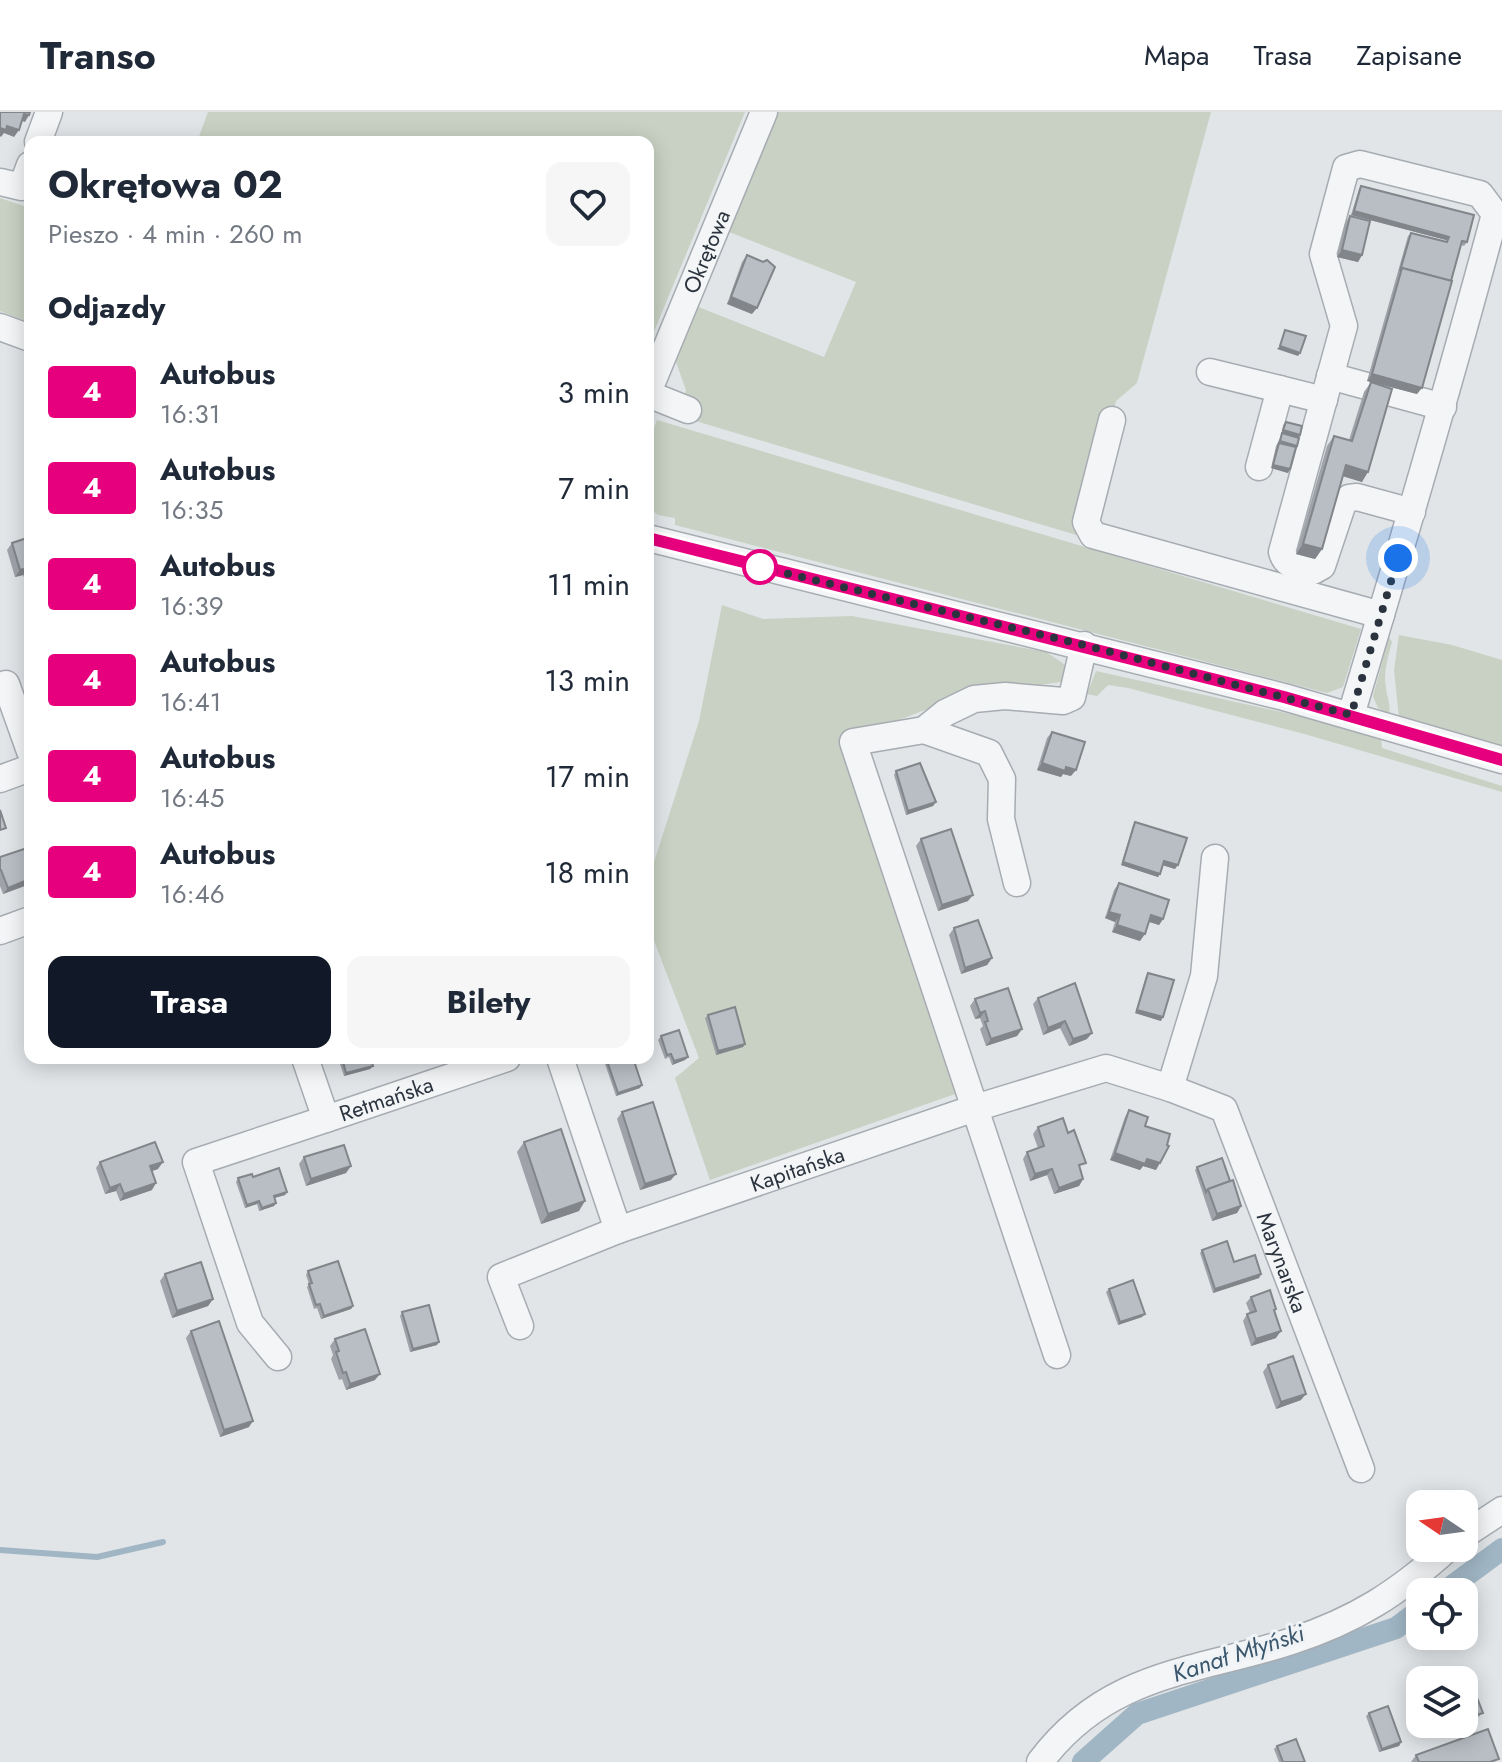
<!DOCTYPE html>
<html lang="pl">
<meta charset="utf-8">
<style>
:root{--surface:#fff;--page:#f6f6f7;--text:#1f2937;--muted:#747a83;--line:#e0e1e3;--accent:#111827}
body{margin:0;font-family:Jost,sans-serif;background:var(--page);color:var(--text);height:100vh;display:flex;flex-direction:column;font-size:30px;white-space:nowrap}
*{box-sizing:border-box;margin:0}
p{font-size:26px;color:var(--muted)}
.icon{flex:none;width:44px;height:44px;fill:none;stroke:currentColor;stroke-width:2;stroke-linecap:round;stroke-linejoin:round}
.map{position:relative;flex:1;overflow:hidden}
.drawer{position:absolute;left:24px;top:24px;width:630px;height:928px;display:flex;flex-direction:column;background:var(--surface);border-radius:16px;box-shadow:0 4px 20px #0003}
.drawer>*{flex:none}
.badge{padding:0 16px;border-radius:6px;font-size:28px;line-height:52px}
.needle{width:52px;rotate:283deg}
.fabs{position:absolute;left:1406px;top:1378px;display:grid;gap:16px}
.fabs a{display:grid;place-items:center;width:72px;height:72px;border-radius:16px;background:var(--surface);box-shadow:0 4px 20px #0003;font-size:40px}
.you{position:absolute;width:40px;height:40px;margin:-20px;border:6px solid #fff;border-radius:50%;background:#1a73e8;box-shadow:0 0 0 12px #1a73e833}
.map>.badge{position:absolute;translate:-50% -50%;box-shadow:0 0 0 4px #fff}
h2{padding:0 24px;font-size:30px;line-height:72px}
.round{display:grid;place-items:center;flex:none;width:84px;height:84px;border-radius:16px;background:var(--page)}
.headline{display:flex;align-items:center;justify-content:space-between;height:136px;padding:0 24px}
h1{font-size:38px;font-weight:700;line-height:60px}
.primary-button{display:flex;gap:16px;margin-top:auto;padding:16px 24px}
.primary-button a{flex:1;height:92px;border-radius:16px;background:var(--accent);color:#fff;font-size:32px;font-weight:700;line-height:92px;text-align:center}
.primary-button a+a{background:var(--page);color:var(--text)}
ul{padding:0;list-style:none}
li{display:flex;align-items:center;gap:24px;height:96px;padding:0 24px}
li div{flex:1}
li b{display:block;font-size:30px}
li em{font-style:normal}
li .badge{min-width:88px;font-weight:700;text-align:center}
header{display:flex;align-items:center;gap:48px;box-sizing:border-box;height:112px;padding:0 40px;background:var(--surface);border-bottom:2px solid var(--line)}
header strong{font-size:38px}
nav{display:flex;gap:44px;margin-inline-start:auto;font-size:28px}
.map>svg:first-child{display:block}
</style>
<header>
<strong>Transo</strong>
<nav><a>Mapa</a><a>Trasa</a><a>Zapisane</a></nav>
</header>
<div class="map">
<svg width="1502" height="1650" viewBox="0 0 1502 1650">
<rect width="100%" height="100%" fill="#e1e5e8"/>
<!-- green -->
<g fill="#c8d1c3">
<path d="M208,0H745L648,234V30H197Z"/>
<path d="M776,0H1211L1137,271L1116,289L1083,425L689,307L684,287L686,278L676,250V235L696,194L824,245L856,170L729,120Z"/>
<path d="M0,86L30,96V211L0,199Z"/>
<path d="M657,308L1361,517L1343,575L1327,581L675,413V406L658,403L648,395V332Z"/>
<path d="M722,493L763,507L852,504L1046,540L1067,554V569L959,585L846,628L958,981L710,1068L675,966L699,946L648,813V769L699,609Z"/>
<path d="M1399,523L1452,533L1502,548V635L1399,606L1394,558Z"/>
<path d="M1389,525L1392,530C1388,545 1383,561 1386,576C1387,586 1391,592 1389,602L1378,596L1373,584Z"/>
<path d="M1096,559L1317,608L1381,626L1382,636L1502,674V680L1308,623L1128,576L1108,573L1097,584L1087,582Z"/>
</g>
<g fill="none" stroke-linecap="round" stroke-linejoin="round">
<!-- stream -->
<path stroke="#a0b6c4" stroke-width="6" d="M0,1438L97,1445L163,1430"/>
<!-- canal -->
<g stroke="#a0b6c4" stroke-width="22">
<path d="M1444,1480L1502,1437"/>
<path d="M1083,1650L1137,1602L1396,1516L1420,1498"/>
</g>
<defs>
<g id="minor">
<path d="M38,30L49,0"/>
<path d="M0,70L22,75L30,53"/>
<path d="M0,215L30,226"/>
<path d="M1210,260L1324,288"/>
<path d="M1330,264L1443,295"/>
<path id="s1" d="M648,280L764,0"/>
<path d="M648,282L688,298"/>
<path d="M1112,308L1086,410L1093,423L1381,503"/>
<path d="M1259,355L1280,277"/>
<path d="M648,426L1284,585L1502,648"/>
<path d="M6,572L30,639"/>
<path d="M1351,603C1401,437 1450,270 1495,102L1480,82L1360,52L1346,56L1323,142L1344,214L1282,440C1286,455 1299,455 1313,459L1322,454L1343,391L1349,386L1357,385L1412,400"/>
<path d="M924,618L989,641L1002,667L1001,707L1017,771"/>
<path d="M0,667L30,656"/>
<path d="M0,819L30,808"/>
<path id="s2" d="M305,946L326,1007L507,946"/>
<path d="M560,946L618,1118"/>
<path d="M1170,976L1204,864L1215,746"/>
<path id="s3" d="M520,1214L501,1165L618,1118L975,996L1106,956L1170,976L1224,997L1361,1357"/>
<path d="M1057,1243L853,630L924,618L945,601L974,587L1005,584L1063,589L1072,585L1084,533"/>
<path d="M278,1245L250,1211L196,1050L326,1007"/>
<path d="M1464,1423L1502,1398"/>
<path d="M1040,1650C1107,1560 1196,1560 1292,1529C1356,1508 1398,1481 1448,1436"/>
</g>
</defs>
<!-- minor casing -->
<use href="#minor" stroke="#a7acb2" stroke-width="29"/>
<!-- minor -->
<use href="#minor" stroke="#f3f5f7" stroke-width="26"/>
</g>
<!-- wall -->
<g fill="#9fa3a9">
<path d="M1361,74L1467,130L1464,134L1461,133L1417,282L1373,270L1362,370L1343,364L1322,437L1315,447L1296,442L1327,334L1334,324L1349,328L1364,280L1371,270L1367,269L1408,124L1411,121L1446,130V128L1351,103L1359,77Z"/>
<path d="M1350,104L1362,143L1358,150L1337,145L1345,111Z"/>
<path d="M747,143L752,202L727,192L742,150Z"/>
<path d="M1286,310L1298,326L1290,357L1288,361L1271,356L1276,334L1282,322L1283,313Z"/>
<path d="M30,425V470L26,471L23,463L15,465L7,438L12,431Z"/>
<path d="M1052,620L1071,664L1063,662L1061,665L1037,658L1047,626Z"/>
<path d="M896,659L936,690L933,694L906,703L894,663Z"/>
<path d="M1135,710L1175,757L1163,753L1158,765L1121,753L1133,713Z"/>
<path d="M921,727L968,789L938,799L916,734Z"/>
<path d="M0,745H30V772L3,782L0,774Z"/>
<path d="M1119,771L1163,807L1159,813L1149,810L1140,829L1112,820L1115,810L1105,806L1114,778Z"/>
<path d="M954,816L992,846L987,853L961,862L949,823Z"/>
<path d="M1148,861L1161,909L1135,901L1146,864Z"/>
<path d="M1038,886L1087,927L1069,934L1060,916L1043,923L1033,892Z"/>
<path d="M975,887L1022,917L1017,924L986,934L980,917L983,914L980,906L975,907L970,894Z"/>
<path d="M708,903L745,932L743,935L716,943L705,906Z"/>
<path d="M661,924L685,948L672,953L669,945L665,947L658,928Z"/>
<path d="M338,946H371L373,954L370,957L344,964Z"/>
<path d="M603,946H633L640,976L616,984Z"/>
<path d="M1129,998L1145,1014L1156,1058L1143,1054L1140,1058L1110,1048L1125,1005Z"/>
<path d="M622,1000L671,1068L640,1078L617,1007Z"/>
<path d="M1038,1015L1080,1058L1083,1067L1079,1074L1054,1082L1047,1063L1030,1069L1023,1047L1027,1040L1038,1036L1033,1022Z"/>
<path d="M524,1030L579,1099L541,1112L517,1040Z"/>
<path d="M304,1045L346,1061L306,1074L299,1052Z"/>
<path d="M100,1050L158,1057L152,1059V1078L120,1089L116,1079L105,1082L96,1056Z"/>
<path d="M1197,1055L1230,1069L1241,1094L1237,1101L1212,1109L1195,1058Z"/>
<path d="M253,1065L287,1080L285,1083L274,1086L276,1091L274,1094L259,1099L257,1092L245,1096L236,1070L238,1066Z"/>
<path d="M1202,1138L1234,1150L1261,1162L1259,1166L1213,1181L1200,1141Z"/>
<path d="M308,1159L353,1194L351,1197L321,1207L317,1196L314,1197L307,1175L309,1172L306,1163Z"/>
<path d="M165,1162L213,1187L208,1194L172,1206L160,1169Z"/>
<path d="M1109,1177L1142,1205L1118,1213L1106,1180Z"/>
<path d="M1251,1185L1274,1200L1276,1226L1251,1234L1243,1209L1247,1202L1250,1201L1246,1191Z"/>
<path d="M402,1200L437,1233L410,1240L400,1204Z"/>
<path d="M191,1219L249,1315L220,1325L186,1226Z"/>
<path d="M335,1227L375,1268L346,1278L342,1267L339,1268L331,1247L333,1243L330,1234Z"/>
<path d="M1268,1253L1301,1288L1276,1297L1263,1260Z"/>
<path d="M1464,1568L1480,1604L1470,1608L1464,1590Z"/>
<path d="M1369,1601L1401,1630L1399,1634L1379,1640L1366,1604Z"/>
<path d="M1277,1634L1305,1650H1279L1274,1637Z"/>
<path d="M1416,1643L1497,1650H1411Z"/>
</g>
<!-- shaded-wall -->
<g fill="#828589">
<path d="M24,2L29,3L25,10L19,8Z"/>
<path d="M7,14L19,18L14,25L4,21L1,25L0,24V16Z"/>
<path d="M1354,99L1449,125L1446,128L1351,103Z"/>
<path d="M1342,138L1362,143L1358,150L1337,145Z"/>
<path d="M731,185L757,196L752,202L727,192Z"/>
<path d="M1280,234L1300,241L1298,244L1277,237Z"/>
<path d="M1372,262L1422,276L1417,282L1367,269Z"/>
<path d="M1283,318L1300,323L1298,326L1281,322Z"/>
<path d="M1273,353L1290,357L1288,361L1271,356Z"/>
<path d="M1346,353L1368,360L1362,370L1339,363Z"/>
<path d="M1303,432L1322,437L1315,447L1296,442Z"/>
<path d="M28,456L23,463L15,465L20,458Z"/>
<path d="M1042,651L1066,655L1076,658L1071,664L1063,662L1061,665L1037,658Z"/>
<path d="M936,690L933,694L906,703L908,699Z"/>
<path d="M1164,749L1178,753L1175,757L1162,753Z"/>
<path d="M1123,750L1160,762L1158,765L1121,753Z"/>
<path d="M30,767V772L3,782L8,776Z"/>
<path d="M973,783L968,789L938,799L942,793Z"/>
<path d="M1109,800L1120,803L1115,810L1105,806Z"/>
<path d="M1151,803L1163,807L1159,813L1147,809Z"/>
<path d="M1117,813L1145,822L1140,829L1112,820Z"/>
<path d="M992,846L987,853L961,862L965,856Z"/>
<path d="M1137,898L1163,905L1161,909L1135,901Z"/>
<path d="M985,899L980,906L975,907L980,901Z"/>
<path d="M1065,909L1060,916L1043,923L1048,916Z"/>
<path d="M1022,917L1017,924L986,934L991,927Z"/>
<path d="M1092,921L1087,927L1069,934L1073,927Z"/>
<path d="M745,932L743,935L716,943L718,939Z"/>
<path d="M688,945L685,948L672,953L674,949Z"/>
<path d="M373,954L370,957L344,964L346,961Z"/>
<path d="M642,973L640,976L616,984L618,981Z"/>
<path d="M1115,1041L1147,1047L1160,1051L1156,1058L1143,1054L1140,1058L1110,1048Z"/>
<path d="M163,1050L158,1057L146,1061L150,1054Z"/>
<path d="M351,1054L346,1061L306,1074L311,1067Z"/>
<path d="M1052,1057L1047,1063L1030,1069L1035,1062Z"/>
<path d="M676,1062L671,1068L640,1078L645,1072Z"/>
<path d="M1083,1067L1079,1074L1054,1082L1059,1076Z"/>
<path d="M156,1071L152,1078L120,1089L124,1082Z"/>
<path d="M120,1072L116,1079L105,1082L110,1076Z"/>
<path d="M287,1080L285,1083L271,1087L274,1084Z"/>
<path d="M259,1089L257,1092L245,1096L247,1093Z"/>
<path d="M585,1089L579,1099L541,1112L548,1102Z"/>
<path d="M276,1091L274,1094L259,1099L262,1096Z"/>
<path d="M1241,1094L1237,1101L1212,1109L1217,1102Z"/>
<path d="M1261,1162L1259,1166L1213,1181L1215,1177Z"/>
<path d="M213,1187L208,1194L172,1206L177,1199Z"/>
<path d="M353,1194L351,1197L321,1207L324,1204Z"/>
<path d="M1145,1202L1142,1205L1118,1213L1120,1210Z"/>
<path d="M1281,1219L1276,1226L1251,1234L1256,1227Z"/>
<path d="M439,1230L437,1233L410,1240L413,1237Z"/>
<path d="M380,1262L375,1268L346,1278L350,1272Z"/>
<path d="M1306,1282L1301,1288L1276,1297L1281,1290Z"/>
<path d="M253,1309L249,1315L220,1325L224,1318Z"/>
<path d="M1401,1630L1399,1634L1379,1640L1382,1637Z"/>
</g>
<!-- building -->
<g fill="#b9bec4" stroke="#828589" stroke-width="2">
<path d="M0,0H30L29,3L24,2L19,18L7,14L6,18L0,16Z"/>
<path d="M1361,74L1474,103L1467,130L1462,129L1451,169L1402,156L1400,159L1411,121L1447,130L1449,125L1354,99Z"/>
<path d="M1350,104L1370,109L1362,143L1342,138Z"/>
<path d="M747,143L763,150L767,148L775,155L757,196L731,185Z"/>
<path d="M1402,156L1452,169L1422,276L1372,262Z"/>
<path d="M1285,218L1306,224L1300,241L1280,234Z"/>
<path d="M1371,270L1392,277L1368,360L1346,353L1322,437L1303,432L1334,324L1352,329Z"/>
<path d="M1286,310L1302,314L1300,323L1283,318Z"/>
<path d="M1282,321L1299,326L1297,334L1280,329Z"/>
<path d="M1279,331L1296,335L1290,357L1273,353Z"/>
<path d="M30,425V463L28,456L20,458L12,431Z"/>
<path d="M1052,620L1085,630L1076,658L1066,655L1065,659L1042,651Z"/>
<path d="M920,651L936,690L908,699L896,659Z"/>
<path d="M0,698L6,716L0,718Z"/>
<path d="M1135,710L1187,726L1178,753L1164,749L1160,762L1123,750Z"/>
<path d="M951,717L973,783L942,793L921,727Z"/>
<path d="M27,736L30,745V767L8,776L1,758H0V745Z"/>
<path d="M1119,771L1169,788L1163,807L1151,803L1145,822L1117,813L1120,803L1109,800Z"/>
<path d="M978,808L992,846L965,856L954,816Z"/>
<path d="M1148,861L1174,868L1163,905L1137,898Z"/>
<path d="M1075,871L1092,921L1073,927L1065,909L1048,916L1038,886Z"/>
<path d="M1008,876L1022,917L991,927L985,910L988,909L985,899L980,901L975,887Z"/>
<path d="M735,895L745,932L718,939L708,903Z"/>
<path d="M679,918L688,945L674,949L671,942L667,943L661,924Z"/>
<path d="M342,946H371L373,954L346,961Z"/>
<path d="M606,946H633L642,973L618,981Z"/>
<path d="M653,990L676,1062L645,1072L622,1000Z"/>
<path d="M1129,998L1148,1005L1145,1014L1170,1022L1167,1033L1169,1034L1160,1051L1147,1047L1145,1052L1115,1041Z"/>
<path d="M1063,1006L1068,1021L1074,1018L1086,1051L1079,1053L1083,1067L1059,1076L1052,1057L1035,1062L1027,1040L1044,1034L1038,1015Z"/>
<path d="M561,1017L585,1089L548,1102L524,1030Z"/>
<path d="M155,1030L163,1050L150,1054L156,1071L124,1082L120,1072L110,1076L100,1050Z"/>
<path d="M344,1033L351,1054L311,1067L304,1045Z"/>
<path d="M1222,1046L1230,1069L1208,1077L1206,1080L1197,1055Z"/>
<path d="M279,1056L287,1080L274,1084L276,1091L262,1096L259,1089L247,1093L238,1066L252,1062L253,1065Z"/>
<path d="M1233,1068L1241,1094L1217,1102L1208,1077Z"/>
<path d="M1227,1129L1234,1150L1255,1143L1261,1162L1215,1177L1202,1138Z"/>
<path d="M338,1149L353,1194L324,1204L320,1192L316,1193L309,1172L312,1171L308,1159Z"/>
<path d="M201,1150L213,1187L177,1199L165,1162Z"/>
<path d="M1133,1168L1145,1202L1120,1210L1109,1177Z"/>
<path d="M1270,1178L1276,1197L1274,1198L1281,1219L1256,1227L1247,1202L1256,1199L1251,1185Z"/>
<path d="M429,1193L439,1230L413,1237L402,1200Z"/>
<path d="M219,1209L253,1309L224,1318L191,1219Z"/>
<path d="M365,1217L380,1262L350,1272L346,1260L343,1261L336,1240L339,1239L335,1227Z"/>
<path d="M1293,1244L1306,1282L1281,1290L1268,1253Z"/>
<path d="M1469,1565L1483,1601L1473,1604L1464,1581V1568H1459Z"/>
<path d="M1388,1594L1401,1630L1382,1637L1369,1601Z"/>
<path d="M1488,1617L1499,1647L1490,1650H1419L1416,1643Z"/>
<path d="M1296,1627L1305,1650H1283L1277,1634Z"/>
</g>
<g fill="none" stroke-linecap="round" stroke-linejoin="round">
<defs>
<path id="line" d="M648,426L1284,585L1502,648"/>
</defs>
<!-- line casing -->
<use href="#line" stroke="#fff" stroke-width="18"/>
<!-- line -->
<use href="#line" stroke="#e6007e" stroke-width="12"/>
<!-- walk -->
<path stroke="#2b343e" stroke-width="8" stroke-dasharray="0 14.4" d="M760,455L1084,533L1351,603L1398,446"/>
</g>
<!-- markers -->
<circle fill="#fff" stroke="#e6007e" stroke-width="4" cx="760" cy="455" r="16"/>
<g text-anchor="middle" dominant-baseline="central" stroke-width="6" stroke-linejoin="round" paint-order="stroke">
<!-- street labels -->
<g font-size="22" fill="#2b343e" stroke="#f0f3f6">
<text stroke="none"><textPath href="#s1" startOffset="152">Okrętowa</textPath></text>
<text stroke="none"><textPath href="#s2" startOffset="128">Retmańska</textPath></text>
<text stroke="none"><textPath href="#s3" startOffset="368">Kapitańska</textPath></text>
<text stroke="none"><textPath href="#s3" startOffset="982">Marynarska</textPath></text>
</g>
<!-- water labels -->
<g font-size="24" font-style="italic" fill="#3a576d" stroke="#f0f3f6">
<text transform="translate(1238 1541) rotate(-18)">Kanał Młyński</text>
</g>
</g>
</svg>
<div class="fabs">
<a><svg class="needle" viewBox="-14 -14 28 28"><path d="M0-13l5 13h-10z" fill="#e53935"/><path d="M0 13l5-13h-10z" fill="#747a83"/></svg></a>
<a><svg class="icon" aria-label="locate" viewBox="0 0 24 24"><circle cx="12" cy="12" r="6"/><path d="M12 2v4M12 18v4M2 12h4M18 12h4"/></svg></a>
<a><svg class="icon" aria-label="layers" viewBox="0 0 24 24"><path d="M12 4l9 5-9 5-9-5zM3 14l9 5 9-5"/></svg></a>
</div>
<div class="you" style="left:1398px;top:446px"></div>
<section class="drawer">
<div class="headline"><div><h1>Okrętowa 02</h1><p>Pieszo · 4 min · 260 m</p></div><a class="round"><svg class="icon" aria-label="heart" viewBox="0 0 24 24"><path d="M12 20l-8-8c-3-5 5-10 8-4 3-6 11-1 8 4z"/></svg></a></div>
<h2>Odjazdy</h2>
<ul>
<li><span class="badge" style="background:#e6007e;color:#fff">4</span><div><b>Autobus</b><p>16:31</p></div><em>3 min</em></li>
<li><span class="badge" style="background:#e6007e;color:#fff">4</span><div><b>Autobus</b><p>16:35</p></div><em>7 min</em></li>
<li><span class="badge" style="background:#e6007e;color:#fff">4</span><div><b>Autobus</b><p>16:39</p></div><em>11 min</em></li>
<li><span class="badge" style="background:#e6007e;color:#fff">4</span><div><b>Autobus</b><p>16:41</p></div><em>13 min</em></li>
<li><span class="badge" style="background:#e6007e;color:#fff">4</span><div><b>Autobus</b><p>16:45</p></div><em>17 min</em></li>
<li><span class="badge" style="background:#e6007e;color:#fff">4</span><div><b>Autobus</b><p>16:46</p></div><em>18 min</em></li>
</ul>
<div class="primary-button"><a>Trasa</a><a>Bilety</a></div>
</section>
</div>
